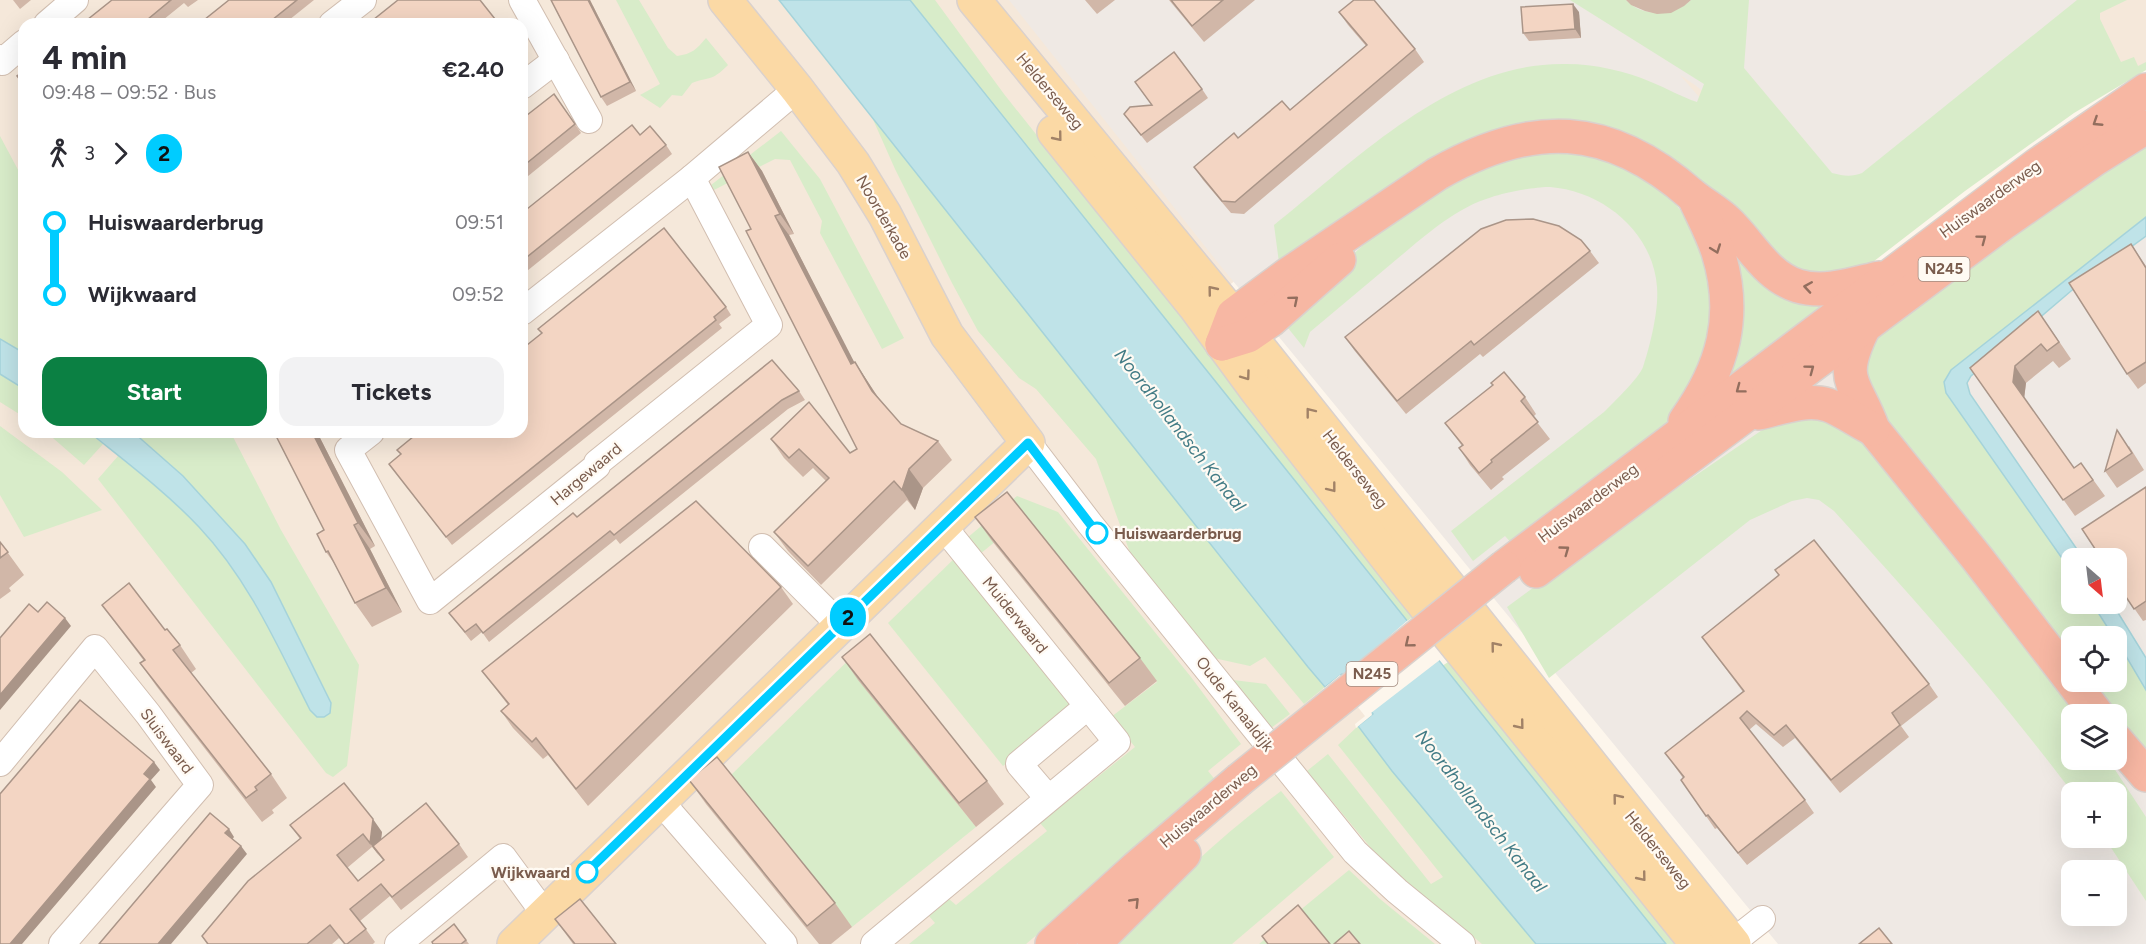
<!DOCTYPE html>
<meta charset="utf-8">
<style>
:root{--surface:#fff;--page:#f2f2f3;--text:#2b2b33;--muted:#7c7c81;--accent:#0b8043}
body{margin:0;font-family:Figtree,sans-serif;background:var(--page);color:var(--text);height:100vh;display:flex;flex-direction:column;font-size:22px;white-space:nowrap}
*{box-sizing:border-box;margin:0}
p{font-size:20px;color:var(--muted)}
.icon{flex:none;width:33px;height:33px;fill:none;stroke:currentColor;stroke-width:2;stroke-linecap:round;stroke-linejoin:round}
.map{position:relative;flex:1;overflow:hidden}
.sheet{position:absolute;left:18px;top:18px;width:510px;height:420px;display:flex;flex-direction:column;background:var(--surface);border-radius:18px;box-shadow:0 6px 24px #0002}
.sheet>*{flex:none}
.badge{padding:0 12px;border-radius:20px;font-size:21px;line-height:39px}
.needle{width:39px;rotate:152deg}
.fabs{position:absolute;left:2061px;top:548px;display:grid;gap:12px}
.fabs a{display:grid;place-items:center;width:66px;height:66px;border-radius:12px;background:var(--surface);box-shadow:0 6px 24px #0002;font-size:30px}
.map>.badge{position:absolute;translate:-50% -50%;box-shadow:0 0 0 3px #fff}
.legs{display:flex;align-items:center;gap:9px;height:66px;padding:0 24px;font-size:20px}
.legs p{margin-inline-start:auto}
.headline{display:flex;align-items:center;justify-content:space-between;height:102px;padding:0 24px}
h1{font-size:33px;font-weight:700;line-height:45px}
.action{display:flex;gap:12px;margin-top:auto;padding:12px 24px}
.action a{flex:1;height:69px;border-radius:18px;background:var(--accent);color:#fff;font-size:24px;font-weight:700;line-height:69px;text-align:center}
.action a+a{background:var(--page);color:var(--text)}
ul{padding:0 24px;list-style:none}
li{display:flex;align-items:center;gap:21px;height:72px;font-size:22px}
li i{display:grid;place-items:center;width:9px;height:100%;margin:0 8px;background:currentColor}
li i::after{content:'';width:15px;height:15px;margin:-8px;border:4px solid;border-radius:50%;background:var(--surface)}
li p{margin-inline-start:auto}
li:first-child i{background:linear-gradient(#0000 50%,currentColor 0)}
li:last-child i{background:linear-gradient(currentColor 50%,#0000 0)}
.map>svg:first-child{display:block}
</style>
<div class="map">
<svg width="2146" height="944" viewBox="0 0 2146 944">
<rect width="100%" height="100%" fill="#fdf6ec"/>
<!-- residential -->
<path fill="#f5e8da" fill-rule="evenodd" d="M0,0H2146V65L1316,213L1202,308L1209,364L1145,433L1252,573L1545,944H0ZM24,24H522V432H24Z"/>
<!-- industrial -->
<path fill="#efe9e4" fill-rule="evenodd" d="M1009,0H2116L1839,193L1739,121L1695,85L1680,75L1928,361L2146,208V944H1778L1219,264ZM2072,558H2116V603H2072ZM2072,636H2116V681H2072ZM2072,714H2116V759H2072ZM2072,792H2116V837H2072ZM2072,870H2116V915H2072Z"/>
<!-- green -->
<g fill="#d8ecc9">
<path d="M616,0H639L668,48L677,56C692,54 697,49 706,38L728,65C712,81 712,76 692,83L682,96L672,95L660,108L640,95L660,84Z"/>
<path d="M910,0H935L1004,94L1417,614L1406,622Z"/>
<path d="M1570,0H1626C1643,18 1674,16 1691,0H1749L1744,68L1832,173C1844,176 1851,177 1862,173L2077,0H2127L2100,13V19L2121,62L2134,57L2138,66L2146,62V70L2074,113L1965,191L1869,265L1835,278L1790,273L1724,208L1548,121L1280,270L1274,225C1357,159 1453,61 1567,64C1594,64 1626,71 1651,82C1667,88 1681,97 1697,102L1704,84Z"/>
<path d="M871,115L1325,687L1304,704L1265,657L1250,666L1209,657L1132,558L1096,459L1036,389L1019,378L978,331L952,283L895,169Z"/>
<path d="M781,131L820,179L904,338L882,349L820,233L822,221L790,160L775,159L714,190L711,185Z"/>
<path d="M0,136L24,181V353L0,339Z"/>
<path d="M2146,143V217L2126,232L1946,393L2071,571L2072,603H2092L2113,636H2072L2071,661L1888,425L1859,362L1869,342L1987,250Z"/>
<path d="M1578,150L1643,174L1671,198L1690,223L1702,246L1715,299L1704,366L1672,420L1514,546L1505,536L1473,561L1451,531L1604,412C1613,403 1639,378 1643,367C1650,346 1659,310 1657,287C1653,232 1603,191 1550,187C1539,186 1503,193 1492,197C1455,208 1426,235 1397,259C1368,283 1339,308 1310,332L1304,348L1288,328L1299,306L1361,247L1404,211L1496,158Z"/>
<path d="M1732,239L1840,296L1723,386Z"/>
<path d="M0,374L24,389V417L0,402Z"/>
<path d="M1806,411L1858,432L2078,714H2072V759H2108L2146,817V901L2104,837H2116V792H2072C1998,694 1917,602 1834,511L1819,500L1807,498L1792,501L1750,520L1549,678L1507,607L1556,571L1768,426Z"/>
<path d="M0,426L62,472L102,510L24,537L0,495Z"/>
<path d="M46,432H89L103,444L84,465Z"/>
<path d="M138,432H181L203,438L219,437L231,433L281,530L359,665L347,766L333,777L326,773L98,479L118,456C146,479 177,501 201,529C250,584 277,645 310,710L331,702L271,582L245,544L183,476L136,434Z"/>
<path d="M1017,496L1058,512L1191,677L1241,744L1208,771L1217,782L1026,944H909L935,923L929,916L949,899L956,905L1047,831L1040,823L1135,747L1111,717L1157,682L1024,518L980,554L967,538Z"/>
<path d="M959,554L1079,705L1003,766L888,623Z"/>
<path d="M868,641L860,682L976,827L852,927L730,776Z"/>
<path d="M2117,641L2146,690V757L2117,719L2116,714H2113L2087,681H2116Z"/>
<path d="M1453,659L1680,944H1666L1442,666Z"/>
<path d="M1225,679L1266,684L1290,714L1267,731Z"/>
<path d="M1358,726L1392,771L1536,944H1482L1408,883L1371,848L1307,771L1328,754L1431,884L1443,877L1338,745Z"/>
<path d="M1281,791L1334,857L1232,944H1110C1165,890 1219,837 1281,791Z"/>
<path d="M1349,870L1380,899L1435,944H1259Z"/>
</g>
<!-- water -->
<g fill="#bfe3e8" stroke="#a5d3da" stroke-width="1.5">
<path d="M779,0H910L1666,944H1536L1392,771L1358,726L1373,714L1342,674L1325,687L1308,667Z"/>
<path d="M2146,217V236L2071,291L1971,376L1967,383L1970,394L2083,558H2072L2071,571L1946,393L1944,382L1951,370Z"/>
<path d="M0,339L24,353V389L0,374Z"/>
<path d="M89,432H133L183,476L245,544L271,582L331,703L330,713L324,717H317L310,710C278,647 249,580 199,527C166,492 126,462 89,432Z"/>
<path d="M2092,603H2112L2146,658V690L2117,641L2116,636H2113Z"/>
</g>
<!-- pier -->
<path fill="#fdf6ec" d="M1408,620L1441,659L1371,713L1372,715L1356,728L1355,724L1369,713L1341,678L1325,690L1323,689L1340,675L1342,677L1379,647L1378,646Z"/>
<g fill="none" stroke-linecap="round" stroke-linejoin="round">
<defs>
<g id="minor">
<path d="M522,0L589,120"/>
<path d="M47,24L75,0"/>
<path d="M332,24L363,0"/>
<path d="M0,58L2,62L24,43"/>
<path d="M522,86L556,60"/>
<path d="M522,312L692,178L797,89"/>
<path d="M371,432L348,450L430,601L597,466V463L769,325L692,178"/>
<path d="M1028,443L1090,524L1355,852L1397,891L1462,944"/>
<path d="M762,547L840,625"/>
<path d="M0,763L95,648L148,714L200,785L62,944"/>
<path d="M1048,798L1019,764L1088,706"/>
<path d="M660,801L784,944"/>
<path d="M398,944L503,857L536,902L547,912"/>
<path d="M874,944L1117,742L942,525"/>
<path d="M1730,944L1762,919"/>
</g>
<g id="major">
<path d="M974,0L1233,315L1734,944"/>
<path d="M1054,132L1196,308L1257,391L1405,581L1697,944"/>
<path d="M514,944L1028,443L947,335L885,215L853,163L797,89L725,0"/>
</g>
<g id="highway">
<path d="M1863,329C1837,383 1856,381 1873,429L1977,558L2097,714"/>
<path d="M1222,344L1233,315L1287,275L1437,174C1532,120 1608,121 1692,195C1703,204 1718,212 1728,222C1751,244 1766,276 1798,286C1824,294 1853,284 1879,278"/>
<path d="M1222,344L1248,336L1271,320L1339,260"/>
<path d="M1759,413C1781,408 1806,398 1828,405C1844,411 1858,422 1873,429"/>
<path d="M1685,421C1723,368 1738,316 1718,252C1712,233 1702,215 1694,197"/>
<path d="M1504,567L2037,165L2146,90"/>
<path d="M1536,571L2002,224L2095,159L2146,127"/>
<path d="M2116,740L2146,775"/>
<path d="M1052,944L1136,868L1239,780"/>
<path d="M1094,944L1184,854"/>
</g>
</defs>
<!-- minor casing -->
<use href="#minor" stroke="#d1beb0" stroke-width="28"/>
<!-- major casing -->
<use href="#major" stroke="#dad1cd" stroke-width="36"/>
<!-- highway casing -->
<use href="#highway" stroke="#dad1cd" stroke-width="36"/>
<!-- minor -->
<use href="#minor" stroke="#fff" stroke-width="26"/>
<!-- major -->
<use href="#major" stroke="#fbd9a5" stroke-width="33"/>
<!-- highway -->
<use href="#highway" stroke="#f7b7a3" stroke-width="33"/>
<defs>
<path id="highway-bridge" d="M1239,780L1504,567"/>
</defs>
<!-- highway-bridge casing -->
<use href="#highway-bridge" stroke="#dad1cd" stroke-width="36" stroke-linecap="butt"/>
<!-- highway-bridge -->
<use href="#highway-bridge" stroke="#f7b7a3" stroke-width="33"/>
</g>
<!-- wall -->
<g fill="#d1b7a8" fill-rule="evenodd">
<path d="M13,0H31L20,9Z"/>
<path d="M112,0H198L188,7L184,3L158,24H82Z"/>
<path d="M229,0H314L284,24H199Z"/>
<path d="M551,0H590L636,91L607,106L601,97Z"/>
<path d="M1085,0H1115L1097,14Z"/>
<path d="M1169,0H1255L1204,42Z"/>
<path d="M1626,0H1691L1684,6L1671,13L1657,14L1645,11L1631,5Z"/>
<path d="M1339,12L1415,49L1424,62L1244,214L1231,213L1203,180L1194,167L1238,138L1290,110L1366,46L1348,25Z"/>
<path d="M1579,12L1581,38L1529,41L1523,33Z"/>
<path d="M1202,89L1208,98L1147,143L1124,114Z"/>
<path d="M554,94L581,133L522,181V119Z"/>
<path d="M640,135L666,145L672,154L522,275V213Z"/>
<path d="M748,152L762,171L794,234L789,235L854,363L855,362L868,382L878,397L901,424L938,441L952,460L923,488L915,510L907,500L821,585L788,551L774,532L826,481L813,468L803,477L784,458L771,439L850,453L857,449L751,229Z"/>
<path d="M2131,244L2146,266V383L2138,389L2127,374Z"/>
<path d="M1590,251L1599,263L1483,357L1480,354L1406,414L1354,350L1345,337Z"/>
<path d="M726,307L731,315L719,324L722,328L452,545L389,464L401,454Z"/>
<path d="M2050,328L2071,359L2059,368L2053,361L2026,383L2024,399L2074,468L2081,463L2105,496L2075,516L1970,368Z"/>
<path d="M772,360L799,391L805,400L788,409L620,544L616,539L489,642L482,632L471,641L449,613L577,517Z"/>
<path d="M1525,397L1536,414L1533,417L1550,439L1502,477L1504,479L1491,490L1470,465L1459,448L1462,446L1445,423Z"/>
<path d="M317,432L375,546L370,549L402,612L372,627L355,603L336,566L326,552Z"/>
<path d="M2129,446L2144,470L2117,488L2105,471Z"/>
<path d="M2146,487V620L2143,621L2116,582Z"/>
<path d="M975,517L1140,658L1157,681L1125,706L992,541Z"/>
<path d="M0,542L24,575L9,588L11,591L0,599Z"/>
<path d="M781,587L793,604L588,806L548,755L543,759L513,728L501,711L508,705L482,671Z"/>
<path d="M102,605L165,630L180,645L196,669L191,673L271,774L287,798L272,810L274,813L262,822L157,687L140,663L144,661L119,628Z"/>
<path d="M1702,637L1929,684L1938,697L1901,726L1909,737L1840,793L1795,738L1783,747L1756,724L1749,730L1805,800L1814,813L1747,865L1717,828L1715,829L1681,780L1683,778L1665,753L1743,692Z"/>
<path d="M842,657L987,781L1004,804L976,827L858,680Z"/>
<path d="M689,780L835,903L852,927L831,944H819L706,804Z"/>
<path d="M290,825L382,832L381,840L459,844L468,857L401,910L390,896L360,921L375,942L373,944H344L339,938L332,944H207L202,936L300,839ZM372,847L383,860L358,881L347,868Z"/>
<path d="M555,919L616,944H573Z"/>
<path d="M466,940L469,944H433Z"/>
</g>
<!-- shaded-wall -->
<g fill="#aa9588">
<path d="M588,0H590L636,91L630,82Z"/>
<path d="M1573,4L1579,12L1581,38L1575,29Z"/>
<path d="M748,152L762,171L794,234L780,214Z"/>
<path d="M775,216L789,235L865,383L851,364Z"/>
<path d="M855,362L868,382L886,410L872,391Z"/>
<path d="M2015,366L2026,383L2024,399L2013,382Z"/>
<path d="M312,432H317L375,546L358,523Z"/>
<path d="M909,469L923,488L915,510L902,490Z"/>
<path d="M354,525L370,549L402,612L386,588Z"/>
<path d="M65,618L71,626L0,710V695Z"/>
<path d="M154,762L160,770L151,780L156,787L22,944H10Z"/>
<path d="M373,819L382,832L379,854L373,846L379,856L370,843Z"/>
<path d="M229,829L234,837L231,841L225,833Z"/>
<path d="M241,846L247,854L171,944H158Z"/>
</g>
<!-- building -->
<g fill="#f3d5c3" stroke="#aa9588" stroke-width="1.5">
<path d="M112,0H171L142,24H82Z"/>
<path d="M229,0H297L267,24H199Z"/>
<path d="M398,0H480L499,24H368Z"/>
<path d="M551,0H588L630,82L601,97Z"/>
<path d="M1171,0H1223L1192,26Z"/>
<path d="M1354,0H1374L1415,49L1235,202L1222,201L1194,167L1234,133L1238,138L1282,101L1290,110L1367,45L1339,12Z"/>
<path d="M1573,4L1575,29L1523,33L1521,7Z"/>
<path d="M1174,52L1202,89L1141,135L1124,114L1130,107L1152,105L1135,82Z"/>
<path d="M24,71V85L17,76Z"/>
<path d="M554,94L575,124L522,167V119Z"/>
<path d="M632,125L640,135L650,126L666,145L522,261V213Z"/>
<path d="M748,152L780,214L775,216L851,364L855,362L872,391L901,424L938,441L909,469L902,490L894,481L808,566L774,532L829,478L799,449L789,458L771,439L809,402L850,453L857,449L746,231L751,229L719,167Z"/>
<path d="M1533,219L1559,226L1581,240L1590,251L1474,345L1471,341L1397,401L1345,337L1481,229L1506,220Z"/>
<path d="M664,228L726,307L714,317L716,320L446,537L389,464L401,454L397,450L419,432H522V349L542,333L538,329Z"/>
<path d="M2131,244L2146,268V362L2127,374L2069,283Z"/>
<path d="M2038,311L2059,342L2047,351L2041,344L2015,366L2013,382L2074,468L2081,463L2093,480L2063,500L1970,368Z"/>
<path d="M772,360L799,391L782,400L614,535L610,531L483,633L476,624L465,632L449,613L573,513L577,517Z"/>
<path d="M1504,372L1525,397L1521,401L1538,422L1491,460L1492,462L1479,473L1459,448L1463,445L1445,423L1493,385L1491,383Z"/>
<path d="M2117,430L2132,453L2105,471Z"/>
<path d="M274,432H312L358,523L354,525L386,588L355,603L328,551L326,552L317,534L324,530Z"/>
<path d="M2146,487V601L2134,609L2116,582V558H2101L2082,529Z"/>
<path d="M1007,492L1140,658L1109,683L975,517Z"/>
<path d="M696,501L781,587L576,789L536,738L532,742L501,711L509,704L482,671Z"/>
<path d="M1814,540L1929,684L1892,713L1900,725L1831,780L1786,725L1774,735L1747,711L1740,718L1805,800L1738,853L1708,815L1706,816L1681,780L1684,777L1665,753L1744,691L1702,637L1779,575L1775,570Z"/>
<path d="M0,542L8,552L0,558Z"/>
<path d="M129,583L165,630L167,629L180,645L173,650L271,774L255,787L257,790L246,798L140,663L145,660L102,605Z"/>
<path d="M47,602L65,618L0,695V638L29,604L38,612Z"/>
<path d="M870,634L987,781L959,803L842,657Z"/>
<path d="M80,700L154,762L144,774L150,779L10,944H0V794Z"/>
<path d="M717,757L835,903L807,926L689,780Z"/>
<path d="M344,783L373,819L370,843L363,834L337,855L358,881L384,860L373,846L426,803L459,844L392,897L381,884L350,909L366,929L347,944H345L330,925L307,944H208L202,936L248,881L301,838L290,825Z"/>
<path d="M210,813L229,829L225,833L241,846L158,944H99Z"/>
<path d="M580,899L616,944H575L555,919Z"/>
<path d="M1298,905L1330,944H1268L1262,936Z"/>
<path d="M454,924L466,940L461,944H433L432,942Z"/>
<path d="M1879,928L1892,944H1859Z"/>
<path d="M1349,931L1360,944H1334Z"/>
</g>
<!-- one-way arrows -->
<defs><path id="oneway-chevron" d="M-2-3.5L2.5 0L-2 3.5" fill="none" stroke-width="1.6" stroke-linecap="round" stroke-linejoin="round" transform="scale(1.5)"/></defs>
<g stroke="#936e5e">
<use href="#oneway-chevron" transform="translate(2097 122) rotate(147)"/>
<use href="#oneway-chevron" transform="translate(1982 239) rotate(-37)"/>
<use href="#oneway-chevron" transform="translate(1716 249) rotate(70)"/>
<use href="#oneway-chevron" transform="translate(1808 287) rotate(-171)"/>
<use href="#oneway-chevron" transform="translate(1294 300) rotate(-40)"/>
<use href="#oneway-chevron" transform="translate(1810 369) rotate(-37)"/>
<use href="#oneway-chevron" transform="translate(1740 389) rotate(143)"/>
<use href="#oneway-chevron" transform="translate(1565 550) rotate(-36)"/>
<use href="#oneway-chevron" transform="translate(1409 643) rotate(141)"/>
<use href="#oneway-chevron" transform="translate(1135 902) rotate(-46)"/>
</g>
<g stroke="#a18267">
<use href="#oneway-chevron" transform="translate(1058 137) rotate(51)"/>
<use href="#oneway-chevron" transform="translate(1212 290) rotate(-129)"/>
<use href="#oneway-chevron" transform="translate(1246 376) rotate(54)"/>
<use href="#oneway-chevron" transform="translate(1310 412) rotate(-128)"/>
<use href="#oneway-chevron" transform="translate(1332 488) rotate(52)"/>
<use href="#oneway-chevron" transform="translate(1495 646) rotate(-129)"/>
<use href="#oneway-chevron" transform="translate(1520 725) rotate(51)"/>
<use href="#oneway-chevron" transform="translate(1617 798) rotate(-129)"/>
<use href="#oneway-chevron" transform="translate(1642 877) rotate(51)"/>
</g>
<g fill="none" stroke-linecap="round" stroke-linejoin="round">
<defs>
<path id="line-1" d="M587,872L1028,443L1097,533"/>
</defs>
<!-- line-1 casing -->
<use href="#line-1" stroke="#fff" stroke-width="14"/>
<!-- line-1 -->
<use href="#line-1" stroke="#0cf" stroke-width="9"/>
</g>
<!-- markers -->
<g fill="#fff" stroke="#0cf" stroke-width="3">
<circle cx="1097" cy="533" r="10"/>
<circle cx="587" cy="872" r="10"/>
</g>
<g text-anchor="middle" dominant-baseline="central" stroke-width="4.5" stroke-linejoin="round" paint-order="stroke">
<!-- shield labels -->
<g fill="#fffaf3" stroke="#a28b7f" stroke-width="1.5">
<rect x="1918.5" y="257" width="51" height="24" rx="4.5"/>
<rect x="1346.5" y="662" width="51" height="24" rx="4.5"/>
</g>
<g font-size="15" font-weight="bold" fill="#7a5c4d">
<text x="1944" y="269">N245</text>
<text x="1372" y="674">N245</text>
</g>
<!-- street labels -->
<g font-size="16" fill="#7a5c4d" stroke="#fffaf3">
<text transform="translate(1050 91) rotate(50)">Helderseweg</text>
<text transform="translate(1990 199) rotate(-36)">Huiswaarderweg</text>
<text transform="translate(884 217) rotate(60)">Noorderkade</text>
<text transform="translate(1355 469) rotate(52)">Helderseweg</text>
<text transform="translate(586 474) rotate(-40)">Hargewaard</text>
<text transform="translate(1588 503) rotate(-37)">Huiswaarderweg</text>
<text transform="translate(1015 615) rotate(51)">Muiderwaard</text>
<text transform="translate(1235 704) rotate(52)">Oude Kanaaldijk</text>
<text transform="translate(167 741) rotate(53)">Sluiswaard</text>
<text transform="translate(1208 806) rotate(-40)">Huiswaarderweg</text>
<text transform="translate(1658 850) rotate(51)">Helderseweg</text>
</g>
<!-- stop labels -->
<g font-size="16" font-weight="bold" fill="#7a5c4d" stroke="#fffaf3" text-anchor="start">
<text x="1114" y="533">Huiswaarderbrug</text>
<text x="570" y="872" text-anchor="end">Wijkwaard</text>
</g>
<!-- water labels -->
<g font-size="18" font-style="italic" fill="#437c86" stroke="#fffaf3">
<text transform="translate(1180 430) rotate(52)">Noordhollandsch Kanaal</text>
<text transform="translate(1481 811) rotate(52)">Noordhollandsch Kanaal</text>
</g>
</g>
</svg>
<div class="fabs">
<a><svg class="needle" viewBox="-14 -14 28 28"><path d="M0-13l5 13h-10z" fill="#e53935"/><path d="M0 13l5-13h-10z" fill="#7c7c81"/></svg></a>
<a><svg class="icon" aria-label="locate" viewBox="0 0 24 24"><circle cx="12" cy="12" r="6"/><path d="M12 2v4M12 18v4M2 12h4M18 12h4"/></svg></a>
<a><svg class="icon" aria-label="layers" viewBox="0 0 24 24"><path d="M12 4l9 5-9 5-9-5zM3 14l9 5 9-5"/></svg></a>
<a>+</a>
<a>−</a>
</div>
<b class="badge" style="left:848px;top:617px;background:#0cf;color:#111">2</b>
<section class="sheet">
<div class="headline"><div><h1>4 min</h1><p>09:48 – 09:52 · Bus</p></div><b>€2.40</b></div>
<div class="legs"><svg class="icon" aria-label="walk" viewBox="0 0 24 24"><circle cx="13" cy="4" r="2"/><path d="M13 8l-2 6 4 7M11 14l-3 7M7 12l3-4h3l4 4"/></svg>3<svg class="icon" aria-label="forward" viewBox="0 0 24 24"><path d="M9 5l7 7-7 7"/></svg><b class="badge" style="background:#0cf;color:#111">2</b></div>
<ul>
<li><i style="color:#0cf"></i><b>Huiswaarderbrug</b><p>09:51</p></li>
<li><i style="color:#0cf"></i><b>Wijkwaard</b><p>09:52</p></li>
</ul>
<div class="action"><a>Start</a><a>Tickets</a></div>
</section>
</div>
